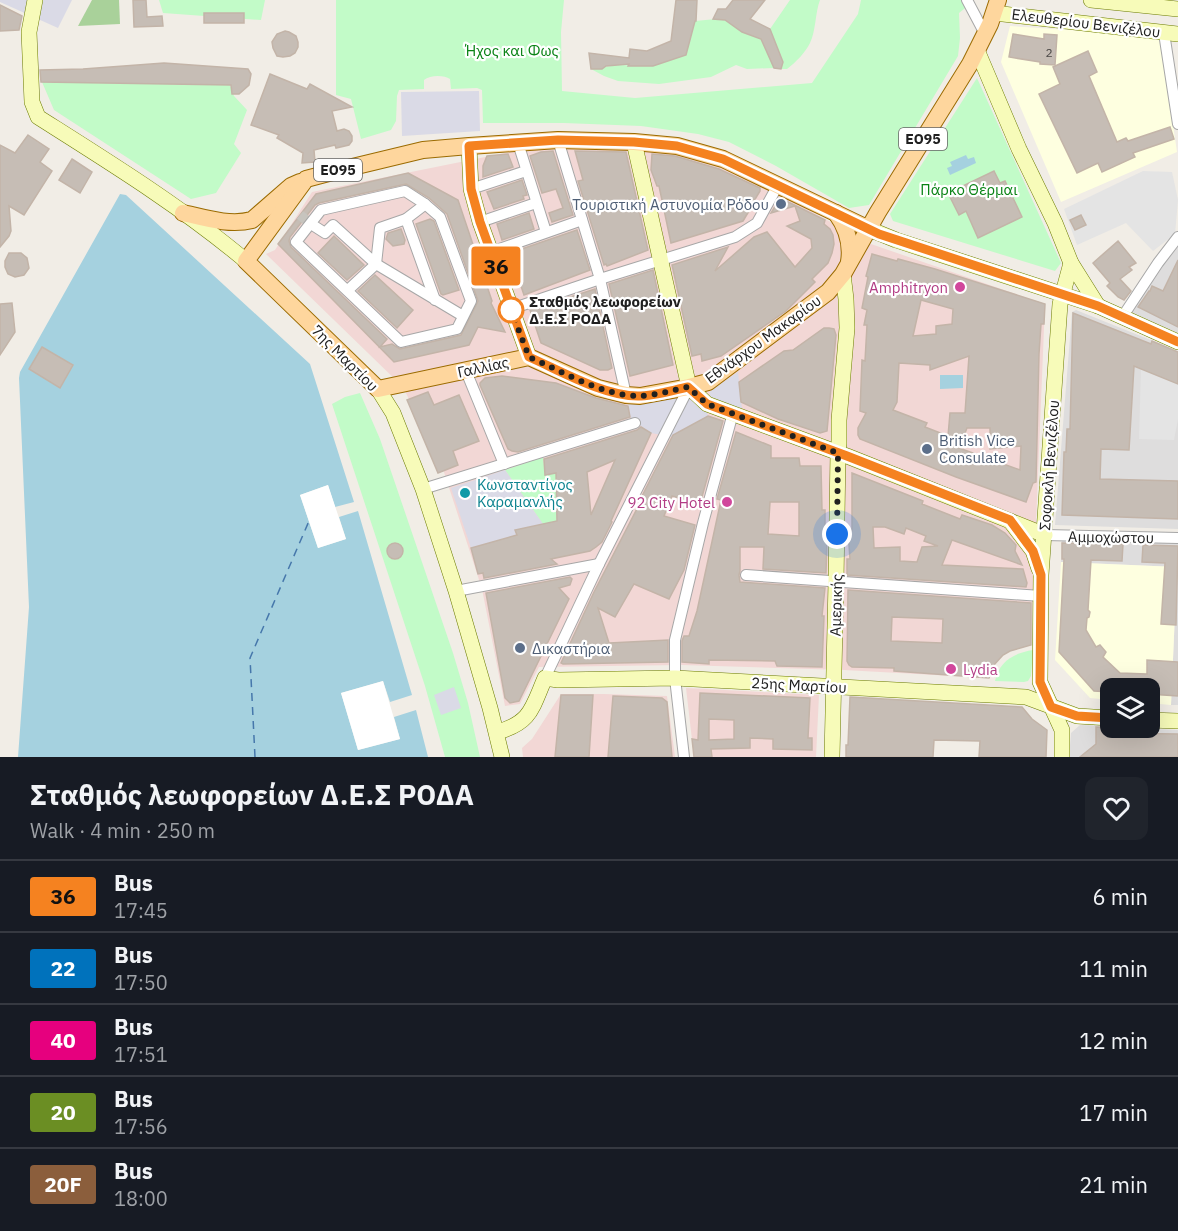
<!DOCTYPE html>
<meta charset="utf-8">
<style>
:root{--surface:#171b24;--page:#20242c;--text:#f1f3f6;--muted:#9ea1a6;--line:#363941}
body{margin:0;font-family:"IBM Plex Sans",sans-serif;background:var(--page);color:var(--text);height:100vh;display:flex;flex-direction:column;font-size:22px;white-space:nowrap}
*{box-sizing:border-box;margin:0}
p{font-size:20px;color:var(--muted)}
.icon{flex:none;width:33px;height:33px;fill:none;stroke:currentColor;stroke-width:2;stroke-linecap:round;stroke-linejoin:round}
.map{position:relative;height:757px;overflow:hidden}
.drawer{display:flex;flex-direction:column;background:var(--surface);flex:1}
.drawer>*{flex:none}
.badge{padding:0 12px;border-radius:4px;font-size:21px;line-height:39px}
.tools{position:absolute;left:1100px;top:678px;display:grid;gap:12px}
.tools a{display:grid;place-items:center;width:60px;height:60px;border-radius:12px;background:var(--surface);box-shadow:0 6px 24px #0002;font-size:30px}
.you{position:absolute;width:30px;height:30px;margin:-15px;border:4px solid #fff;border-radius:50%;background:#1a73e8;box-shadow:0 0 0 9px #1a73e833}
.map>.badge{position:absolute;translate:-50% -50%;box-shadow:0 0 0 3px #fff}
.round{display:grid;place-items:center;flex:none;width:63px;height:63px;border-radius:12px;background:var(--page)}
.headline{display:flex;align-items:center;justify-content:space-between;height:102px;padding:0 30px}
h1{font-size:28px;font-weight:800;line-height:45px}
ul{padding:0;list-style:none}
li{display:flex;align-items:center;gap:18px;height:72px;padding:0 30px;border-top:2px solid var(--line)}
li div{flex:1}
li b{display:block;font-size:22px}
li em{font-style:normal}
li .badge{min-width:66px;font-weight:700;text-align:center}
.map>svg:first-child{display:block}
</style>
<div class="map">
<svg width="1178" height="757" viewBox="0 0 1178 757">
<rect width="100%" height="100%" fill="#f1ede6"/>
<!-- residential -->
<g fill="#dedddd">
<path d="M1178,237V342L1123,316Z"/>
<path d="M1076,310L1178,351V529L1055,525L1072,312Z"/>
<path d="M1062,538L1178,542V705H1171L1177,567L1061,562Z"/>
<path d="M1080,725L1110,726V728L1178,730V757H1069L1071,733Z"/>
</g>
<!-- commercial -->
<g fill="#f2d7d5">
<path d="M525,149H638L674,153L741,172L868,243L1045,304L1031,645L1010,651L1003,655L993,665L989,678L844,670L682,665L539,667L520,704L505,706L482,589L442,466L403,387L266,254L275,250L312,192Z"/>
<path d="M686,688L819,695L816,757H694Z"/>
<path d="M561,694H604L667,696L675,757H523L522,748L532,739Z"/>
</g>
<!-- education -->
<g fill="#feffe0">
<path d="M1010,26L1160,36L1177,152L1061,202L1001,62Z"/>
<path d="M1061,562L1177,567L1171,705L1149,703V688H1110V700L1090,698L1055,660Z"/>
</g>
<!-- forest -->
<path fill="#a9d19a" d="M92,0H119L120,24L78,26Z"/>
<!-- park -->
<g fill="#c2fbc8">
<path d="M159,0H265L261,20L163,13Z"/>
<path d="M336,0H564L561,32L562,91L635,98L812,83L858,14L861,0H965L969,5L959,13L960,38L958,56L869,205L849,208L776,166L729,142L698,134L641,126L564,123H483L482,90L477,88L451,89L450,79C444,75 430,75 424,80V89L399,90L397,96L396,121L391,130L361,139L351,99L336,95Z"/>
<path d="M790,0H820C815,13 816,31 810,43C805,53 796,62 787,69H781L783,62L770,29Z"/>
<path d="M716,19L725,20L742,32L761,39L774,68L747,69L736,65L711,77L659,84L618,81L604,76L591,69L618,65L653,66L686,55L695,21Z"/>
<path d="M977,78L1061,263L1055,271L893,221L890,214Z"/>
<path d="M42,82L230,85L234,96L247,110L234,144L241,153L216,193L191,199L54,110Z"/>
<path d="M360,393L380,439L453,653L468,703L480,757H445L425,686L332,404L345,397Z"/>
<path d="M543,457L545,474L556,473L557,521L543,524L505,470Z"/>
<path d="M1033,650L1031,676L1028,681L1024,682L995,681C999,661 1014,653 1033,650Z"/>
</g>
<!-- parking -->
<g fill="#e4e4e4">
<path d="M1143,171L1172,172L1178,200L1175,234L1153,251L1126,223L1077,245L1064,209Z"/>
<path d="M1141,369L1178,384V419L1174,440L1139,439Z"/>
</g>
<!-- plaza -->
<g fill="#dadae6">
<path d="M0,0H72L58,28L0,2Z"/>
<path d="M479,91L480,131L402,136L401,92Z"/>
<path d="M738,372L742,409L710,398V391Z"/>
<path d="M690,397L707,412L708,416L671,437L651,433L631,419L628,404Z"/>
<path d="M505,470L543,524L515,530L517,535L471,548L451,488Z"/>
<path d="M454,687L461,708L441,715L434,695Z"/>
</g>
<!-- water -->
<g fill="#a5d1df">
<path d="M966,155L968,159L974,157L976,163L950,175L947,168L952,166L950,162Z"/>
<path d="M120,194L126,195L310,364L354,502L335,507L328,485L300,495L318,548L346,539L339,517L358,511L412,695L390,702L383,681L341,693L358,750L400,739L394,717L416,710L428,757H18L29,607L19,378L20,372Z"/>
<path d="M940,375H963V388L940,389Z"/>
</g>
<!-- pier -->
<g fill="#fff">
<path d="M328,485L346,539L318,548L300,495Z"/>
<path d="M383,681L400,739L358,750L341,693Z"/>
</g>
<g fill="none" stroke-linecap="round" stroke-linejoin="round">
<!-- ferry -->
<path stroke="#4677ab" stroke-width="1.5" stroke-dasharray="8 6" stroke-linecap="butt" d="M255,757L250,658L309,521"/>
</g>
<!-- building -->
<g fill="#c6bdb5" stroke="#c3b4a8" stroke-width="1.5" fill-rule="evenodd">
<path d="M133,0H146L147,17L162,16L163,26L134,27Z"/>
<path d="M676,0H697L696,21H695L686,55L653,66H628L629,64L606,66L602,69H591L589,53L629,58L630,49L647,51L671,41Z"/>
<path d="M733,0H765L750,19L770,29L783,62L781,69L774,68L761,39L742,32L725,20L713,19L718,9H726Z"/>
<path d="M0,5L22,16L19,30L0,31Z"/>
<rect x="204" y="13" width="40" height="10"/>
<path d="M285,31L289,32L296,36L298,42V47L295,53L290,56L283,57L277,56L273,48L272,42L277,34Z"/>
<path d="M1013,34L1044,39V34L1057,35L1055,65L1040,64V62L1009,57Z"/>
<path d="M1088,51L1097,72L1089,76L1117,142L1126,138L1128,141L1170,127L1174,139L1133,153L1135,157L1102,172L1098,163L1077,173L1039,94L1060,84L1053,67Z"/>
<path d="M164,63L248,69L251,74L249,85L239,94H232L231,85L41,82L40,70L83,69Z"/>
<path d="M270,74L307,89L310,84L352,107L332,111L337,131L344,129L349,131L352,136V141L349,145L336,148L335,145L314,150L315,162L302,163L303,153L277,138L279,135L251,125Z"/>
<path d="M28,135L49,149L40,162L52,171L24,215L9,206L11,231L9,236L0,247V145L15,153Z"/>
<path d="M553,151L573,215L552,222L549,213L563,208L556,189L542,193L530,156L541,152Z"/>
<path d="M575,151L626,152L648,250L607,266L606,264L604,265L578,181L583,180Z"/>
<path d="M508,154L513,167L483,177V166L487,156Z"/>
<path d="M652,154L675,156L719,169L760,188V191L751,206L740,200L749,211L743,221L671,243L659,186H657L651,170Z"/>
<path d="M72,159L92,172L80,193L59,180Z"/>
<path d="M994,171L1000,183L1005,181L1022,217L978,238L966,211L959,215L948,193Z"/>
<path d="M408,173L458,200L492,301L491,303L505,332L478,327L469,345L394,362L278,244L316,194ZM406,184L429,198L447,214L478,301L461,335L400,349L392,344L380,347L387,339L291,247L289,241L290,237L315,205L319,203Z"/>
<path d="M522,180L527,195L523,196L524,199L494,209L487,192Z"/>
<path d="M780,198L825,220L824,224L830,229L833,235L834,244L832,253L828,263L812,279L815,282L786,311L721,356L702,361L701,354L692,356L672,265L728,247L715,271L754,237L767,232L795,267L812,248L811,239L787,226L800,221L795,206L771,213Z"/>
<path d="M529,213L534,229L502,240L497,224Z"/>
<path d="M1081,215L1086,225L1075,230L1070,220Z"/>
<path d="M430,219L434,221L459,290L443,295L441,294L416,224Z"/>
<path d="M401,229L405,240L404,244L393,246L386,239L388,233Z"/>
<path d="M577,230L590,270L524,295L510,253Z"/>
<path d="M334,236L364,265L347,280L318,253Z"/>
<path d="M1118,241L1136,263L1129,267L1132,270L1120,279L1131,291L1124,300L1118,297L1107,286L1110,283L1093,263Z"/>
<path d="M9,253H21L27,258L29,268L24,275L15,277L8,274L5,267V261Z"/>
<path d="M872,254L897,261L898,259L935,269L1045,304L1044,324H1041L1039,354L1036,482L1033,483L1026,502L956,477L860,439L858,435V428L866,413L860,411L862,360L865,361L867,325H864L867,310L862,308L868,277L866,276ZM921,300L953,309L952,324L936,326V334L913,336ZM969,356L965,413H950L948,436L925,427L927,423L893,410L897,402L899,363L930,365V370ZM967,428H990V449L1021,446L1020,470L959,448Z"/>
<path d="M1178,260V327L1138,307L1149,291H1150L1152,286L1163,291Z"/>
<path d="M653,270L673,365L630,376L609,284Z"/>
<path d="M375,275L413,310L397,328L358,291Z"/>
<path d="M595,289L612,368L608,370H600L541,343L530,310Z"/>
<path d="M12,303L15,332L0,355V304Z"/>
<path d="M1073,313L1151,344L1152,341L1178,352V384L1134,366L1129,450L1101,449L1100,479L1178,481V519L1062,515L1064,452H1066L1067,429H1070Z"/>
<path d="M824,328H829L834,329L836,335L827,431L820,433L778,419L741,402L739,382L784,351L793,350Z"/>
<path d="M42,347L73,365L60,388L29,369Z"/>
<path d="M502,376L556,383L596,398L628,406L630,417L518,452L512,451L508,449L480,385V383L485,378Z"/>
<path d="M428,392L434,405L459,395L479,441L453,451L458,465L438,473L407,400Z"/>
<path d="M708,416L723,421L700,504L672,496L664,516L695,525L684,570L669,599L634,584L615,617L598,608L609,643L668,640V662L563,664L561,663L594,592L642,499L641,498L673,435Z"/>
<path d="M641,427L651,433L611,521L612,522L602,542L596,547L590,551L551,559L557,564L484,578L483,573L478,574L471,548L517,535L515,530L557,521L556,473L545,475L544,459L637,430ZM615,460L591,515L587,472Z"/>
<path d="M736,432L771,446V458H799L800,466H821L822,510H825V538H827L826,573L763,569L764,547H740V571L739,575L740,582L825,588L822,616H824L822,667L777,666L775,661L709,660V664L682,662V641L684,636H689L697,611L721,500L717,499ZM770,502H799V536L768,534Z"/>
<path d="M852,473L923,501L922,504L960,519L962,515L992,525L1005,533L1016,545L1015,551L1022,565L952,540L942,565L1023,569L1027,583L1026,587L847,575V559H850L848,531H852ZM873,527H885L904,534L906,528L926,536L924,541L938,546L922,547L917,562L900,561V547L874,548Z"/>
<path d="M1062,543L1123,544L1122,561L1091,560L1088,610L1090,612L1089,617L1087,618L1086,630L1096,647L1100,645L1106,652L1103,657L1120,673L1147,674V660L1178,662V696L1149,694V688H1110V692L1094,691L1059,652L1064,559H1062Z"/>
<circle cx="395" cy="551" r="8"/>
<path d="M1143,545L1178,546L1176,625L1161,624L1165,563L1142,562Z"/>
<path d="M570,577L572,579L570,585L559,588L569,599L519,701L510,703L505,698L486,593Z"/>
<path d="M848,590L1031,603V645L1010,651L1003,655L993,666L989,678L894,671V668L852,667L849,665L847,661ZM892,617L943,619L942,643L891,641Z"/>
<path d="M700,693L810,698L808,738H812V750L773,749V739L750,738V748L711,749L712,757H694L692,739L698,740ZM709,719L734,720V739L709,740Z"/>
<path d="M561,695H593L589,757H555Z"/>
<path d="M613,696L662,698L667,702L672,757H608Z"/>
<path d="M850,697L1022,707L1032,719L1047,730L1046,757H979L980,741L934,740L933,757H846V745H848Z"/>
<path d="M1096,727L1110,728V733L1178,734V757H1080L1096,744Z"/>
</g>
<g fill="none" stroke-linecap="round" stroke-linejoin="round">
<!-- street-tunnel -->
<path stroke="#c7c4be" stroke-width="10" stroke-dasharray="10 5" stroke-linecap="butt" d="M300,215L311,224"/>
<defs>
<g id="street">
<path d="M967,0L985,34"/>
<path d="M1164,33L1178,124"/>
<path d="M558,140L600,279L626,395"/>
<path d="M518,143L546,232"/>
<path d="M471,189L526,171"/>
<path d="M405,191L425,204L440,217L471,301L457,329L401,342L296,242L321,210Z"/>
<path d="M406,219L435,300"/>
<path d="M480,222L536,203"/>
<path d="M311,224L325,233L333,225L376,264"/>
<path d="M491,252L582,220"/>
<path d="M376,264L380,228L406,219L423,206L425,204"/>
<path d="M348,290L376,264L463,316"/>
<path d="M511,309L600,279L735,237L757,223L778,185"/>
<path d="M1123,316L1158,263L1178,237"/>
<path d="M466,371L504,464"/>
<path d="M423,489L635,423"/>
<path d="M1045,535L1178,538"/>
<path d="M746,575L1041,596"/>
<path d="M456,591L599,564"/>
<path d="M545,678L599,564L689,387"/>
<path d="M684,757L675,678V640L703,523L733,413"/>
</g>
<g id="secondary">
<path d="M35,0L29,32L32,102L38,117C109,162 182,207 246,261"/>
<path d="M1091,0L1178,9"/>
<path d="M994,13L1178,34"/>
<path d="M977,50L1019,149L1055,223L1071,263L1098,306"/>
<path d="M634,142L689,387L707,404L847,456L1045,535"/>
<path d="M469,146L471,189L480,222L529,357"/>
<path d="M869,229L896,240L1098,306L1178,342"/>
<path d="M378,389L393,413L423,489L456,591L490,708L502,757"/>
<path d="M1010,521L1033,551L1039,569"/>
<path d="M1149,720L1178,721"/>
<path d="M497,732C531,723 532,708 545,678L558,680L675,678L1026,697L1077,716L1110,718"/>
<path d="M832,757L836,582L838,453L839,444V420L847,328L846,299L843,274"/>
<path d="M1062,757V730L1040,682L1041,575L1060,304L1071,263"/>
</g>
<g id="primary">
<path d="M183,213C205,218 230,226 252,220L291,186L300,182"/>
<path d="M836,213C847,228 852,243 849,262"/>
<path d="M869,229L723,159L677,146L634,142L558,140L469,146L423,150L340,170L306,179L246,261L378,389L529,357L598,388L626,395L640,396L689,387L708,382L828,292L843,274L878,212L970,64L990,24L998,0"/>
</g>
</defs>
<!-- street casing -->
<use href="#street" stroke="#a7a7a7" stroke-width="12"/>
<!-- secondary casing -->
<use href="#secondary" stroke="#6c7c02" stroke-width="16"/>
<!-- primary casing -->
<use href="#primary" stroke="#9b6b00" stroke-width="18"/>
<!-- street -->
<use href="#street" stroke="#fff" stroke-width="10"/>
<!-- secondary -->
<use href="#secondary" stroke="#f7fbb9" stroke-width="15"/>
<!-- primary -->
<use href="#primary" stroke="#fed69d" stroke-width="16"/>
</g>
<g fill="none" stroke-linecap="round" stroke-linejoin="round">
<defs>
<path id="line" d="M1110,718L1077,716L1051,707L1040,682L1041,575L1033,551L1010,520L847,456L707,404L688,387C673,390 654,396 638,396C604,396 561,371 529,357L480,222L471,189L469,146L558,140L634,142L677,146L723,159L879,234L1098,306L1178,342"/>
</defs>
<!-- line casing -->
<use href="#line" stroke="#fff" stroke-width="14"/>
<!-- line -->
<use href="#line" stroke="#f58220" stroke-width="9"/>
<!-- walk -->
<path stroke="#202020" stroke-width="6" stroke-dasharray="0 10.8" d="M511,310L529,357C561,371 604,396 638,396C654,396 673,390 688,387L707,404L838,453L837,534"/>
</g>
<!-- markers -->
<g fill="#5c6f8a" stroke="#fff" stroke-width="2">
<circle cx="781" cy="204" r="6"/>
<circle cx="927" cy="449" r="6"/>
<circle cx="520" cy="648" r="6"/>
</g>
<g fill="#d1479c" stroke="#fff" stroke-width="2">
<circle cx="960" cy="287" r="6"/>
<circle cx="727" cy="502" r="6"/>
<circle cx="951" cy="669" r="6"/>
</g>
<circle fill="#fff" stroke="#f58220" stroke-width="3" cx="511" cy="310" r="12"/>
<circle fill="#0f9aa8" stroke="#fff" stroke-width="2" cx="465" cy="493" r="6"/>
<g text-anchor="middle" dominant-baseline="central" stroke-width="4.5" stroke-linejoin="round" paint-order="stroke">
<!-- number labels -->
<g font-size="12" fill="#4a4745">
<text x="1049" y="52">2</text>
</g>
<!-- shield labels -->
<g fill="#fff" stroke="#636363" stroke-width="1.5">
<rect x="899" y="128" width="48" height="22" rx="4.5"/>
<rect x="314" y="159" width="48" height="22" rx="4.5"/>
</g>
<g font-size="14" font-weight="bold" fill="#202020">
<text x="923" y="139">ΕΟ95</text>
<text x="338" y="170">ΕΟ95</text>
</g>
<!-- street labels -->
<g font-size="15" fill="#202020" stroke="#fff">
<text transform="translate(1086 23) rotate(7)">Ελευθερίου Βενιζέλου</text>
<text transform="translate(763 339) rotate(-36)">Εθνάρχου Μακαρίου</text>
<text transform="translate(345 358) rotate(45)">7ης Μαρτίου</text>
<text transform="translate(483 367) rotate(-12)">Γαλλίας</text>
<text transform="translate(1049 465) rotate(-86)">Σοφοκλή Βενιζέλου</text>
<text transform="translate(1111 537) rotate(1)">Αμμοχώστου</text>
<text transform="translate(836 605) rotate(-88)">Αμερικής</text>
<text transform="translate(799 685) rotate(3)">25ης Μαρτίου</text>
</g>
<!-- park labels -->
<g font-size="15" fill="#098315" stroke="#fff">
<text x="512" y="50">Ήχος και Φως</text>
<text x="969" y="189">Πάρκο Θέρμαι</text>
</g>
<!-- service labels -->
<g font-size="15" fill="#4e5e75" stroke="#fff" text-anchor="start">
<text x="769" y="204" text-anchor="end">Τουριστική Αστυνομία Ρόδου</text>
<text x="939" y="440">British Vice<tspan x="939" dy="17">Consulate</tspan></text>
<text x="532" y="648">Δικαστήρια</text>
</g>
<!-- hotel labels -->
<g font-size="15" fill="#b23c85" stroke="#fff" text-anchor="end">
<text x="948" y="287">Amphitryon</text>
<text x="715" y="502">92 City Hotel</text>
<text x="963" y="669" text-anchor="start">Lydia</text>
</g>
<!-- stop labels -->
<g font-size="15" font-weight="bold" fill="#202020" stroke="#fff" text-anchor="start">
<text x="529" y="301">Σταθμός λεωφορείων<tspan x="529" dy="17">Δ.Ε.Σ ΡΟΔΑ</tspan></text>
</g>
<!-- culture labels -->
<g font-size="15" fill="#0d838f" stroke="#fff" text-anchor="start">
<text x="477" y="484">Κωνσταντίνος<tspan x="477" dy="17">Καραμανλής</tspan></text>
</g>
</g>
</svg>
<div class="tools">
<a><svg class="icon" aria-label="layers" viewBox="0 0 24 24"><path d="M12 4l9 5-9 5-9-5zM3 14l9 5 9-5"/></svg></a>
</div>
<div class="you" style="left:837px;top:534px"></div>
<b class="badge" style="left:496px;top:266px;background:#f58220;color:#111">36</b>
</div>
<section class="drawer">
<div class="headline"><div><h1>Σταθμός λεωφορείων Δ.Ε.Σ ΡΟΔΑ</h1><p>Walk · 4 min · 250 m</p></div><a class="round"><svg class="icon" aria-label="heart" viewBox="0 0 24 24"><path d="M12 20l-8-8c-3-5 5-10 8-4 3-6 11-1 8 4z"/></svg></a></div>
<ul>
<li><span class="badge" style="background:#f58220;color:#111">36</span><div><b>Bus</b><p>17:45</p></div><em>6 min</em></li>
<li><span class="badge" style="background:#0072bc;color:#fff">22</span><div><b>Bus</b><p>17:50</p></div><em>11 min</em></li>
<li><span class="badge" style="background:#e6007e;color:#fff">40</span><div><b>Bus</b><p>17:51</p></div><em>12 min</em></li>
<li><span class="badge" style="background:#6b8e23;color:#fff">20</span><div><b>Bus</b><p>17:56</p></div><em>17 min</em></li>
<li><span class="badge" style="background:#8b5e3c;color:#fff">20F</span><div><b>Bus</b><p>18:00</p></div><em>21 min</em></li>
</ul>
</section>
